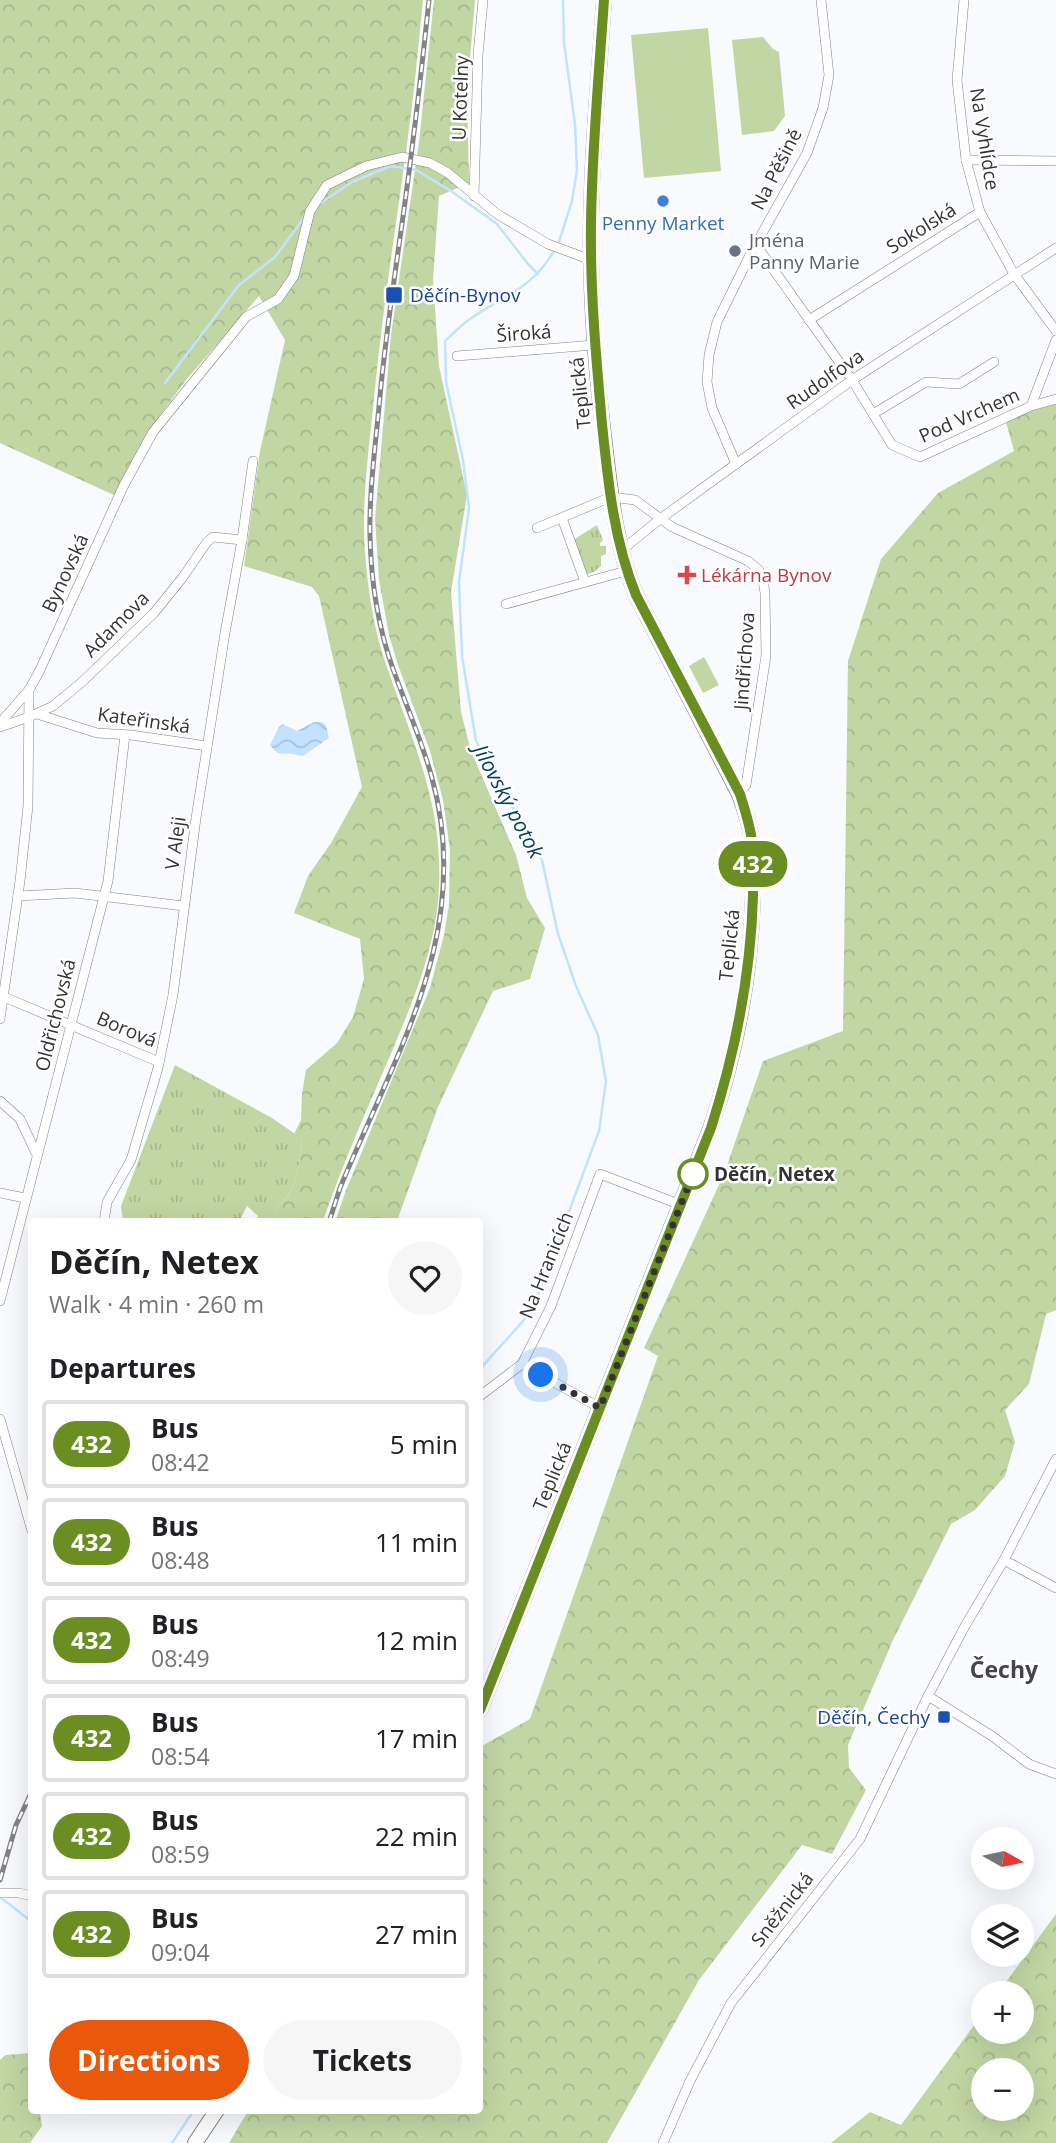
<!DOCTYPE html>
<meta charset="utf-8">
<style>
:root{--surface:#fff;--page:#f6f6f6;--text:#202124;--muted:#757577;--line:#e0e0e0;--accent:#ea580c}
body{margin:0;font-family:"Open Sans",sans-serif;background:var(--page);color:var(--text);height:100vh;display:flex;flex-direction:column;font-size:26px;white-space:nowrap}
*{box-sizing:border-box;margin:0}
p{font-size:23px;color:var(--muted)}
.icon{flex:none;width:38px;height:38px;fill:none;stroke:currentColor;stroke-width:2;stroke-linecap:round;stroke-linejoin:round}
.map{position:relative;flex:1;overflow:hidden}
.details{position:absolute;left:28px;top:1218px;width:455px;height:896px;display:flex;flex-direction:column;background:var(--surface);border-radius:7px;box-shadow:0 7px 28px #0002}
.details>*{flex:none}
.badge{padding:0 14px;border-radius:23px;font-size:24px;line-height:46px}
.needle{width:46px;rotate:99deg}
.tools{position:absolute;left:971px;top:1827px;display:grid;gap:14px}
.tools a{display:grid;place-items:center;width:63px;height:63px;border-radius:50%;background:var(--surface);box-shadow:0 7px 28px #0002;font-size:35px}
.you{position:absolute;width:35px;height:35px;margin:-18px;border:5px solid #fff;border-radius:50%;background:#1a73e8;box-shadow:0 0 0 10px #1a73e833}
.map>.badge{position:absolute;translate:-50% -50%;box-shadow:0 0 0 4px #fff}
h2{padding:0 21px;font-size:26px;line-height:63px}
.round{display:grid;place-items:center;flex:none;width:74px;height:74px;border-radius:37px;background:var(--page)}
.head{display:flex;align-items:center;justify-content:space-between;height:119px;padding:0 21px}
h1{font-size:33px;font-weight:700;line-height:52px}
.cta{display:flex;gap:14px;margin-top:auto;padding:14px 21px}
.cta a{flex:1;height:80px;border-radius:42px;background:var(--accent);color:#fff;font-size:28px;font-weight:700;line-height:80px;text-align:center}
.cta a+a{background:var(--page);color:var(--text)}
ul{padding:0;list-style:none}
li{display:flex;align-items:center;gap:21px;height:88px;margin:0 14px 10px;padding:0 7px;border:4px solid var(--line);border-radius:7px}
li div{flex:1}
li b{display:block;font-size:26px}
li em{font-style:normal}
li .badge{min-width:77px;font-weight:700;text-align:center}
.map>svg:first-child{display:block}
</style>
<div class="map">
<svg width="1056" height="2143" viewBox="0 0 1056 2143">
<defs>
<pattern id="grass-tufts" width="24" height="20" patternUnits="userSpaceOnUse" patternTransform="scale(1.75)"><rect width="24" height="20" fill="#c2d6a3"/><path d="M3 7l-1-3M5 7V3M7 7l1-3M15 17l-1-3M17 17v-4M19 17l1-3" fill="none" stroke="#a7b88d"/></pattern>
<pattern id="forest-crowns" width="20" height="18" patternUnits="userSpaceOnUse" patternTransform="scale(1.75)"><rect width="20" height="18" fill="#c2d6a3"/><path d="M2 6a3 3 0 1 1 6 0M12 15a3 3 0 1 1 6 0" fill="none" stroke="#a7b88d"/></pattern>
<pattern id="water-waves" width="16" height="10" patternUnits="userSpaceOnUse" patternTransform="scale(1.75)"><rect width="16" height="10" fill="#c3e2ff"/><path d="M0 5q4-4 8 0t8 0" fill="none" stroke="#a8c2db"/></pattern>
</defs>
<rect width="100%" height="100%" fill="#f9fafe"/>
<!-- grass -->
<g fill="url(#grass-tufts)">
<path d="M597,525L603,540L600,543V546H606V554L601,556V566L594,572L587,574L573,540Z"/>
<path d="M175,1065L272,1118L301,1138L302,1149L296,1178L288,1196L278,1206L274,1221H256L258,1216L247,1206L239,1222L123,1221L121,1206Z"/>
</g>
<!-- forest -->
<g fill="url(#forest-crowns)" fill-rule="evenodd">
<path d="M0,0H423C418,48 414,96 407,144C396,226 383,307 375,388C370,442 361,498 365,552C368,592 374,632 388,670C416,751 446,811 438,902C432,959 409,1011 387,1063C364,1116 341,1168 323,1221H274L278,1206L288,1196L296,1178L302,1149L301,1139L294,1134L301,1120L302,1094L306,1070L337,1043L353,1017L364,979L360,939L294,913L308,876L331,843L362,787L319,596L312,587L244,566L260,451L285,340L259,296L186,380L153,425L116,496L0,443Z"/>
<path d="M434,0H475L467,93L469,183L439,196L433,279L439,366L467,495L451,592L461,712L471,751L516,855L527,898L545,928L530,979L493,991L438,1107L397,1221L335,1222L346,1190L430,988L444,935L449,905L450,850L443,800L430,751L398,665L389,635L379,580L375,519L391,335L419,142Z"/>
<path d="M1056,404V1310L1046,1314L1029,1384L1005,1410L1015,1442L1005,1476L975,1510L951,1524L893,1640L848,1745L849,1768L866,1790L832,1854L802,1845L699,1980L607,2143H229L248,2111L480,2110V1747L530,1719L658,1356L644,1348L724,1174L763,1061L843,1031L848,661L881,559L938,493L1014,451L1006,422L1028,412Z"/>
<path d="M1056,1914V2143H831L870,2112L901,2125L983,2013L984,2032H1022V1993H998ZM1022,2070V2109H984V2070Z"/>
<path d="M31,2053L32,2110L44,2111L40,2113L42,2126L30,2143H0V2060L6,2055Z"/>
</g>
<!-- pitch -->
<g fill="#c2d6a3">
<path d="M708,28L721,171L644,178L631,35Z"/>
<path d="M763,37L773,49L779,52L785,116L774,131L742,135L732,40Z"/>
<path d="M704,657L719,685L703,693L689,666Z"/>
</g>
<!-- water -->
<path fill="url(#water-waves)" d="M314,722H322L326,725L329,738L303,756C299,756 296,754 292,754C280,752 280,758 270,745L279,727L283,724L297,731Z"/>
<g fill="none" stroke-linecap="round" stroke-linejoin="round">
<!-- stream -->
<g stroke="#c3e2ff" stroke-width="2.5">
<path d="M319,204L352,182L391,166L416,170L451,191L497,224L528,264L538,274"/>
<path d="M558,245L572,201L577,170L575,124L564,43L563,0"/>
<path d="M165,383L239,285L275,257L304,218"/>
<path d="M480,1369L532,1311L599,1131L606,1081L598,1035L576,986L558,934L542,860L476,741L462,656L459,582L469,508L463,460L446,382L445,341C453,334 461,325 470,319C504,295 532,289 554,251"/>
<path d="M0,1897L32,1922"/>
<path d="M172,2143L194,2110"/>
</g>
<defs>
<g id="minor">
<path d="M964,0L957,80L966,160L980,212L1014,274L1056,331"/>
<path d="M966,160L1056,161"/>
<path d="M474,196L478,55L483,0"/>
<path d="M756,245L852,380L892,445L920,457L1031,406L1056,399"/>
<path d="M809,320L980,212"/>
<path d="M457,356L594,345"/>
<path d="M1031,406L1056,340"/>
<path d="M873,414L926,382L959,384L994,362"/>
<path d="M736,464L712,408L707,382L709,355L717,322L750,255L807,153L823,108L829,75L821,0"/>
<path d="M562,518L585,582"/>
<path d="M537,528L611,497L635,500L672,527L748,561L759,570L763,580L765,593L766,656L746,785L739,794"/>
<path d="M622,550L660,519L852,380L1056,248"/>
<path d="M506,604L626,571"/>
<path d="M37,714L97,733L131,735L207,746"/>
<path d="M0,723L29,690L39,672L124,485L153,432L246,317L278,299L294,276L310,211L327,185L366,166L402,157L430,163L448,173L497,214L548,244L591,260"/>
<path d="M0,727L29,717L53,706L82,682L154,613L183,577L207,542L213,537L242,540"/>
<path d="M18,896L75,893L184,906"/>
<path d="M4,997L159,1062"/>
<path d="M0,1019L20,881L28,806L29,690"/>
<path d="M0,1101L20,1119L36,1153"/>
<path d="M0,1193L25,1198"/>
<path d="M104,1222L107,1202L131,1160L158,1068L173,995L196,818L225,633L242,540L253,461"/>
<path d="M0,1301L108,881L125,735"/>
<path d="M480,1396L522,1364"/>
<path d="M600,1408L522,1364L551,1306L600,1174L681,1205"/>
<path d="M0,1419L32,1531"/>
<path d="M1004,1560L1056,1588"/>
<path d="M928,1696L992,1736L1029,1764L1056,1774"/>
<path d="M0,1893H19L32,1896"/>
<path d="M663,2143L690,2081L731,2003L860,1839L928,1696L965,1626L1004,1560L1056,1459"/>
</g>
<g id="primary">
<path d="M480,1710L711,1127C736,1053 751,974 753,895C753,877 754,859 752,841C750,825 745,810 739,794L636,595C616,547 611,496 605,445C594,359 588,272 592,185C594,124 600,62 604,0"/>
<path d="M195,2143L217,2110"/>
</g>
</defs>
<!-- minor casing -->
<use href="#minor" stroke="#818285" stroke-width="10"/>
<!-- primary casing -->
<use href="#primary" stroke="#818285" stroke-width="16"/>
<!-- minor -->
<use href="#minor" stroke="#fff" stroke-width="9"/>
<!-- primary -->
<use href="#primary" stroke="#fff" stroke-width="14"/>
<defs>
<g id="rail">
<path d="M329,1222L340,1188C396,1052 474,931 432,778C422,741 406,705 393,669C378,627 371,580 370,536C369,489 376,442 380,396C388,310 403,226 413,140C419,94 424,47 429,0"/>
<path d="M0,1880L16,1825L32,1791"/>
</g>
</defs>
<!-- rail casing -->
<use href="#rail" stroke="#838385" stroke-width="5"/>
<!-- rail -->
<use href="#rail" stroke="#fff" stroke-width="2.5" stroke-dasharray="8" stroke-linecap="butt"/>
</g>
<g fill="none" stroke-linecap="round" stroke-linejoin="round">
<defs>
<path id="line" d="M480,1710L711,1128C735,1053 751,974 753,895C753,877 754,859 752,841C750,825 745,810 740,794L636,595C614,541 608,482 602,424C596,357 590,290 591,223C592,148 599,74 604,0"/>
</defs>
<!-- line casing -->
<use href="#line" stroke="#fff" stroke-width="16"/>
<!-- line -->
<use href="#line" stroke="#6b8e23" stroke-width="10"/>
<!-- walk -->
<path stroke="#333334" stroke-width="7" stroke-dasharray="0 12.6" d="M541,1375L600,1408L693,1174"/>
</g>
<!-- markers -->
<circle fill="#3f7fe0" stroke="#fff" stroke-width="2.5" cx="663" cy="201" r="7"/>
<circle fill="#6b7280" stroke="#fff" stroke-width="2.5" cx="735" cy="251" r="7"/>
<g fill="#1a4fb4" stroke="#fff" stroke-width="2.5">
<rect x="385" y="286" width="18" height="18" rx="3.5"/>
<rect x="937" y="1710" width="14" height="14" rx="3.5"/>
</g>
<path fill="#e0444e" stroke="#fff" stroke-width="2.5" d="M683.5 564.5h7v7h7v7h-7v7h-7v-7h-7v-7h7z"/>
<circle fill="#fff" stroke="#6b8e23" stroke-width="3.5" cx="693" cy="1174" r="14"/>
<g text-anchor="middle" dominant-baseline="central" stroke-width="5" stroke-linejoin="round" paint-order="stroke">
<!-- street labels -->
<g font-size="19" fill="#333334" stroke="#fff">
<text transform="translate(460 98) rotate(-88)">U Kotelny</text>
<text transform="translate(985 139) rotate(81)">Na Vyhlídce</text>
<text transform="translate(776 169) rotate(-63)">Na Pěšině</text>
<text transform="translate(921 228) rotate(-32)">Sokolská</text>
<text transform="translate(524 333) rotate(-4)">Široká</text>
<text transform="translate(825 379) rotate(-35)">Rudolfova</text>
<text transform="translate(580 393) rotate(-96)">Teplická</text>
<text transform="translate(969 415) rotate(-24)">Pod Vrchem</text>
<text transform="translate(65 573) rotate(-65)">Bynovská</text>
<text transform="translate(116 624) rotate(-45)">Adamova</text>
<text transform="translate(744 661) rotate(-86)">Jindřichova</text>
<text transform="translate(144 720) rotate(8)">Kateřinská</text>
<text transform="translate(175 843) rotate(-82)">V Aleji</text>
<text transform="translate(729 945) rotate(-84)">Teplická</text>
<text transform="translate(55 1015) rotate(-76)">Oldřichovská</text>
<text transform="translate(127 1029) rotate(23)">Borová</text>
<text transform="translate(546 1265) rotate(-68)">Na Hranicích</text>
<text transform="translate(552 1476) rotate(-68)">Teplická</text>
<text transform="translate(782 1909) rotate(-52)">Sněžnická</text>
</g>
<!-- shop labels -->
<g font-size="19" fill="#366cbe" stroke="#fff">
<text x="663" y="223">Penny Market</text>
</g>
<!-- worship labels -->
<g font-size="19" fill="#5b616d" stroke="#fff" text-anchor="start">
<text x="749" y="240">Jména<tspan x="749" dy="22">Panny Marie</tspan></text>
</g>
<!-- transit labels -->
<g font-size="19" fill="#164399" stroke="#fff" text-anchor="start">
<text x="410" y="295">Děčín-Bynov</text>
<text x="930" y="1717" text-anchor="end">Děčín, Čechy</text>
</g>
<!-- health labels -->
<g font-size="19" fill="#be3a42" stroke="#fff" text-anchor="start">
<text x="701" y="575">Lékárna Bynov</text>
</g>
<!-- stop labels -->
<g font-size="19" font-weight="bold" fill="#333334" stroke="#fff" text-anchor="start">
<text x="714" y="1174">Děčín, Netex</text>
</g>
<!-- water labels -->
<g font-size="21" font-style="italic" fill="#003e69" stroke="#fff">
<text transform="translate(509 801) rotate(62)">Jílovský potok</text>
</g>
<!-- quarter labels -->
<g font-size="23" font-weight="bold" fill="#444548" stroke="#fff">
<text x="1004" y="1669">Čechy</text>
</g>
</g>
</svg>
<div class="tools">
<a><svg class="needle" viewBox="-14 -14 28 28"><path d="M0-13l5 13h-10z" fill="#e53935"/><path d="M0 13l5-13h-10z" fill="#757577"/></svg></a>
<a><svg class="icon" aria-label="layers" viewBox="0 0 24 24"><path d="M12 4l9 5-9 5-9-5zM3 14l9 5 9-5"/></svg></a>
<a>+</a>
<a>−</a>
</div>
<div class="you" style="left:541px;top:1375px"></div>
<b class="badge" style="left:753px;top:864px;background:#6b8e23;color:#fff">432</b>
<section class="details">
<div class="head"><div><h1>Děčín, Netex</h1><p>Walk · 4 min · 260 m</p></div><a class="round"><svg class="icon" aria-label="heart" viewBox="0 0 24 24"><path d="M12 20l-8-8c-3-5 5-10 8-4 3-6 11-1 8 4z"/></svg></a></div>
<h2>Departures</h2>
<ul>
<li><span class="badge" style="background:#6b8e23;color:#fff">432</span><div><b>Bus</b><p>08:42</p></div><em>5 min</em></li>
<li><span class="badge" style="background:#6b8e23;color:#fff">432</span><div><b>Bus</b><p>08:48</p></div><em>11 min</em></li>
<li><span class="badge" style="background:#6b8e23;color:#fff">432</span><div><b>Bus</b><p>08:49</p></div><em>12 min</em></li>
<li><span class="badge" style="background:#6b8e23;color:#fff">432</span><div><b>Bus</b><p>08:54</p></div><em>17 min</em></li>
<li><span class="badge" style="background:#6b8e23;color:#fff">432</span><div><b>Bus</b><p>08:59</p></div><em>22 min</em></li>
<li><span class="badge" style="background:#6b8e23;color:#fff">432</span><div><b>Bus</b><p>09:04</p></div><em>27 min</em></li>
</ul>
<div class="cta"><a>Directions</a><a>Tickets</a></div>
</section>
</div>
